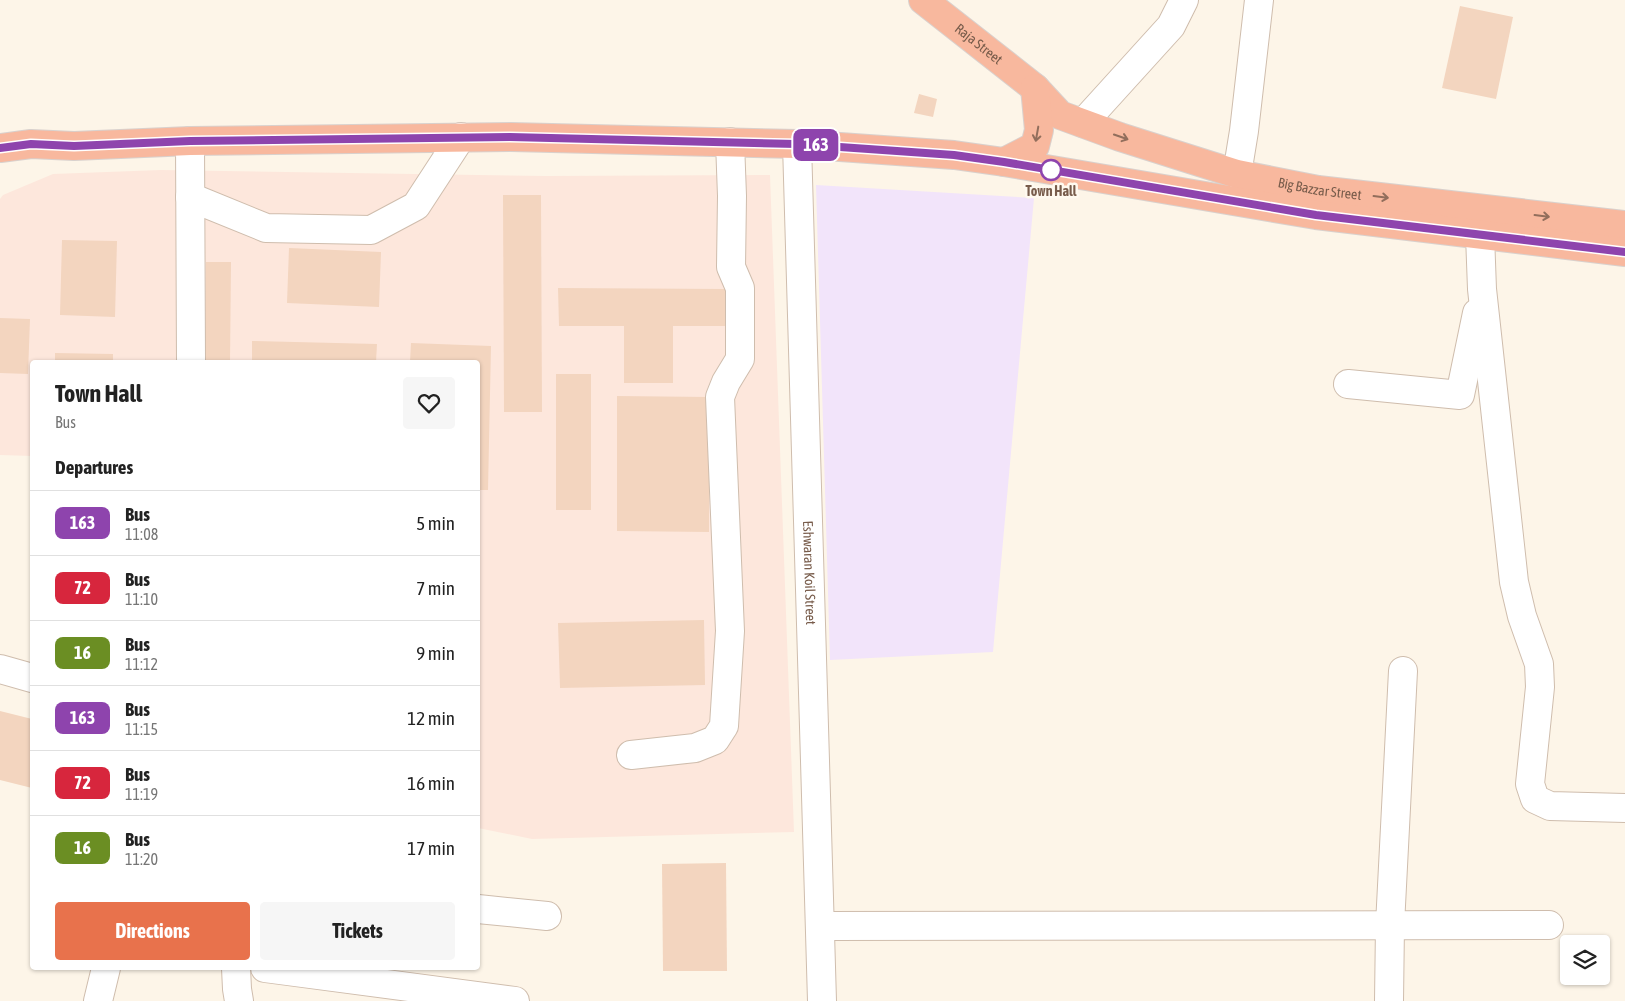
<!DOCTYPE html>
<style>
:root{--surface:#fff;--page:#f6f6f6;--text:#222;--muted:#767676;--line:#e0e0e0;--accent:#e8724c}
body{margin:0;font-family:"Asap Condensed",sans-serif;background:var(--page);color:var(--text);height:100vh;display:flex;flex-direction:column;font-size:19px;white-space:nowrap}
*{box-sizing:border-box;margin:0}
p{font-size:16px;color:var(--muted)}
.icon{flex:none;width:28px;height:28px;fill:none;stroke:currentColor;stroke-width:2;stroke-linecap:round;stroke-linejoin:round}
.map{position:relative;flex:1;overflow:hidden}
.drawer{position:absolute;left:30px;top:360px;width:450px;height:610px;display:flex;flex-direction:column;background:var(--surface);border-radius:5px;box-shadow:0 1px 4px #0004}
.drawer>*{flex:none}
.badge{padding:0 10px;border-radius:8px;font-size:18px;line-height:32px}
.tools{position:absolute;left:1560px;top:935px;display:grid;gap:10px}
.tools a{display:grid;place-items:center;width:50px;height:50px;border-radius:5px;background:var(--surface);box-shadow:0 1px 4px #0004;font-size:25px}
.map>.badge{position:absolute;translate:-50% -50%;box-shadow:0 0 0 2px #fff}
h2{padding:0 25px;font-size:19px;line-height:45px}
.round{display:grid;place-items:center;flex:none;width:52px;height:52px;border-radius:5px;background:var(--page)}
.headline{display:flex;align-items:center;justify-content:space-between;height:85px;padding:0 25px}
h1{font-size:24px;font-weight:700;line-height:38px}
.primary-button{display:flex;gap:10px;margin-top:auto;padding:10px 25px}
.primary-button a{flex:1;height:58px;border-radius:5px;background:var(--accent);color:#fff;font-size:20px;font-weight:700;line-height:58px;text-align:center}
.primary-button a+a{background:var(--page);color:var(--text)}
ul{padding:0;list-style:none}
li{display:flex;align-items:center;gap:15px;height:65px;padding:0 25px;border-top:1px solid var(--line)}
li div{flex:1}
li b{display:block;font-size:19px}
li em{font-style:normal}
li .badge{min-width:55px;font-weight:700;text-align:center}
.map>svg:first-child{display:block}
</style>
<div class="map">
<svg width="1625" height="1001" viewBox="0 0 1625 1001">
<rect width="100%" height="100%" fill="#fdf5e8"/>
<!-- commercial -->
<path fill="#fde7dc" d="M161,170L546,176L770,175L794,832L532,839L478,828V362H32V456L0,455V199L3,195L53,174Z"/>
<!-- education -->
<path fill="#f2e4fa" d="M816,185L1034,198L993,652L830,660Z"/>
<!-- building -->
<g fill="#f3d5bf">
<path d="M1460,6L1513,17L1496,99L1442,88Z"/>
<path d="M919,94L937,99L933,117L914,113Z"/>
<path d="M503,195H541L542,412H504Z"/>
<path d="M62,240L117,241L115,317L60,315Z"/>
<path d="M289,248L381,252L379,307L287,303Z"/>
<path d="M206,262H231L230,362H205Z"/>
<path d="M558,288L725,289V326H673V383H624V326H559Z"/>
<path d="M0,318L30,319L28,374L0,373Z"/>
<path d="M252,341L377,344L376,362H252Z"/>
<path d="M411,343L491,346L488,490H478V362H410Z"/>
<path d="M55,353L113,354V362H55Z"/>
<rect x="556" y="374" width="35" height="136"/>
<path d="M617,396L709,397V532L617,531Z"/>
<path d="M704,620L705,685L560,688L558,623Z"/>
<path d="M0,711L32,719V788L0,780Z"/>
<path d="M726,863L727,971H663L662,864Z"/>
</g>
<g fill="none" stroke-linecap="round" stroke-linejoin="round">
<defs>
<g id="minor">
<path d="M1083,123L1171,26L1184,0"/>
<path d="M190,141L191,362"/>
<path id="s1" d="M797,144L822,1001"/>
<path d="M1237,174L1244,131L1259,0"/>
<path d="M190,197L266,228L371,230L416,206L461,137"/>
<path d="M1480,235L1482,289L1514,582L1522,616L1539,664L1540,687L1530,784L1535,799L1550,806L1625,808"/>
<path d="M1348,384L1460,395L1477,313"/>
<path d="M0,669L32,678"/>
<path d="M631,755L695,748L715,740L724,726L730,631L720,397L726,382L740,359V288L731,267L732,196L730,142"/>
<path d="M478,909L547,916"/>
<path d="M821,926L1549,925"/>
<path d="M236,968L237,989L239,1001"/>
<path d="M265,968L515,1001"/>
<path d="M98,1001L106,968"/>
<path d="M1389,1001L1390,925L1403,671"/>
</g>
<g id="highway">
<path id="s2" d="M923,0L1035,88L1060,115L1120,137L1237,174L1318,190L1625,225"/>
<path d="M0,148L31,144L74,146L190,141L511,137L797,144L954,155L1004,162L1316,215L1625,252"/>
<path d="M1004,162L1035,146L1039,130L1035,88"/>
</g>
</defs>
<!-- minor casing -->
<use href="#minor" stroke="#cfbdad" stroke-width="30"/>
<!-- highway casing -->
<use href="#highway" stroke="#d9d1cd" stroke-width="30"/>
<!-- minor -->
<use href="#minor" stroke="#fff" stroke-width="28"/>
<!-- highway -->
<use href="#highway" stroke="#f8b89e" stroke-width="28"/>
</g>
<!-- one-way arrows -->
<defs><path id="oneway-shaft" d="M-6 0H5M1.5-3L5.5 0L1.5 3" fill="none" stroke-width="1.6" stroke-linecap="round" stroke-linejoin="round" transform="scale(1.25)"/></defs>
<g stroke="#926e5c">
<use href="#oneway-shaft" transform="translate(1037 134) rotate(100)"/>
<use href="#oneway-shaft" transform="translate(1121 137) rotate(19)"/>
<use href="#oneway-shaft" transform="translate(1381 197) rotate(7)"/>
<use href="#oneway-shaft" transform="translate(1542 216) rotate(7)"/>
</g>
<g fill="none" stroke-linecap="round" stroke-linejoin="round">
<defs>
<path id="line" d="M0,148L31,144L74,146L190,141L510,137L797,144L954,155L1004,162L1316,215L1625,252"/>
</defs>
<!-- line casing -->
<use href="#line" stroke="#fff" stroke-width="11"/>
<!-- line -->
<use href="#line" stroke="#8e44ad" stroke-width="8"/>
</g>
<!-- markers -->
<circle fill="#fff" stroke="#8e44ad" stroke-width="2.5" cx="1051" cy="170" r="10"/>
<g text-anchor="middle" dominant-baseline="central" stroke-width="5" stroke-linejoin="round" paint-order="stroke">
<!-- street labels -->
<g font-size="14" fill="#785c4b" stroke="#fff9ef">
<text stroke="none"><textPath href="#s2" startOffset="71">Raja Street</textPath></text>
<text stroke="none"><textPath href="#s2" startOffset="450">Big Bazzar Street</textPath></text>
<text stroke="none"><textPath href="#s1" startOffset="429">Eshwaran Koil Street</textPath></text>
</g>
<!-- stop labels -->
<g font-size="14" font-weight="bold" fill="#785c4b" stroke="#fff9ef">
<text x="1051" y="191">Town Hall</text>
</g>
</g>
</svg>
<div class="tools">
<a><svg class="icon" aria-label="layers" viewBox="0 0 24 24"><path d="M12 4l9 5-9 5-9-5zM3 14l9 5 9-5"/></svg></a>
</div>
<b class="badge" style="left:816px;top:145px;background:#8e44ad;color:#fff">163</b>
<section class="drawer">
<div class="headline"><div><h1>Town Hall</h1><p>Bus</p></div><a class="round"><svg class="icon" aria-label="heart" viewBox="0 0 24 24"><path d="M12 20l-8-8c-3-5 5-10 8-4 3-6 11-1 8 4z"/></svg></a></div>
<h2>Departures</h2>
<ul>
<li><span class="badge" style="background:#8e44ad;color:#fff">163</span><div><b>Bus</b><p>11:08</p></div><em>5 min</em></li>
<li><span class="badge" style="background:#d7263d;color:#fff">72</span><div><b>Bus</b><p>11:10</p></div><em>7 min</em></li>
<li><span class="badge" style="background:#6b8e23;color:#fff">16</span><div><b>Bus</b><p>11:12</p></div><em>9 min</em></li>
<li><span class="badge" style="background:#8e44ad;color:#fff">163</span><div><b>Bus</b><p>11:15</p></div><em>12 min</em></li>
<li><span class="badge" style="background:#d7263d;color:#fff">72</span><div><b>Bus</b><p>11:19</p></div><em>16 min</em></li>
<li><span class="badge" style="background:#6b8e23;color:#fff">16</span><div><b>Bus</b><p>11:20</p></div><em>17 min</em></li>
</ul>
<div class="primary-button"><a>Directions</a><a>Tickets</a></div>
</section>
</div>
